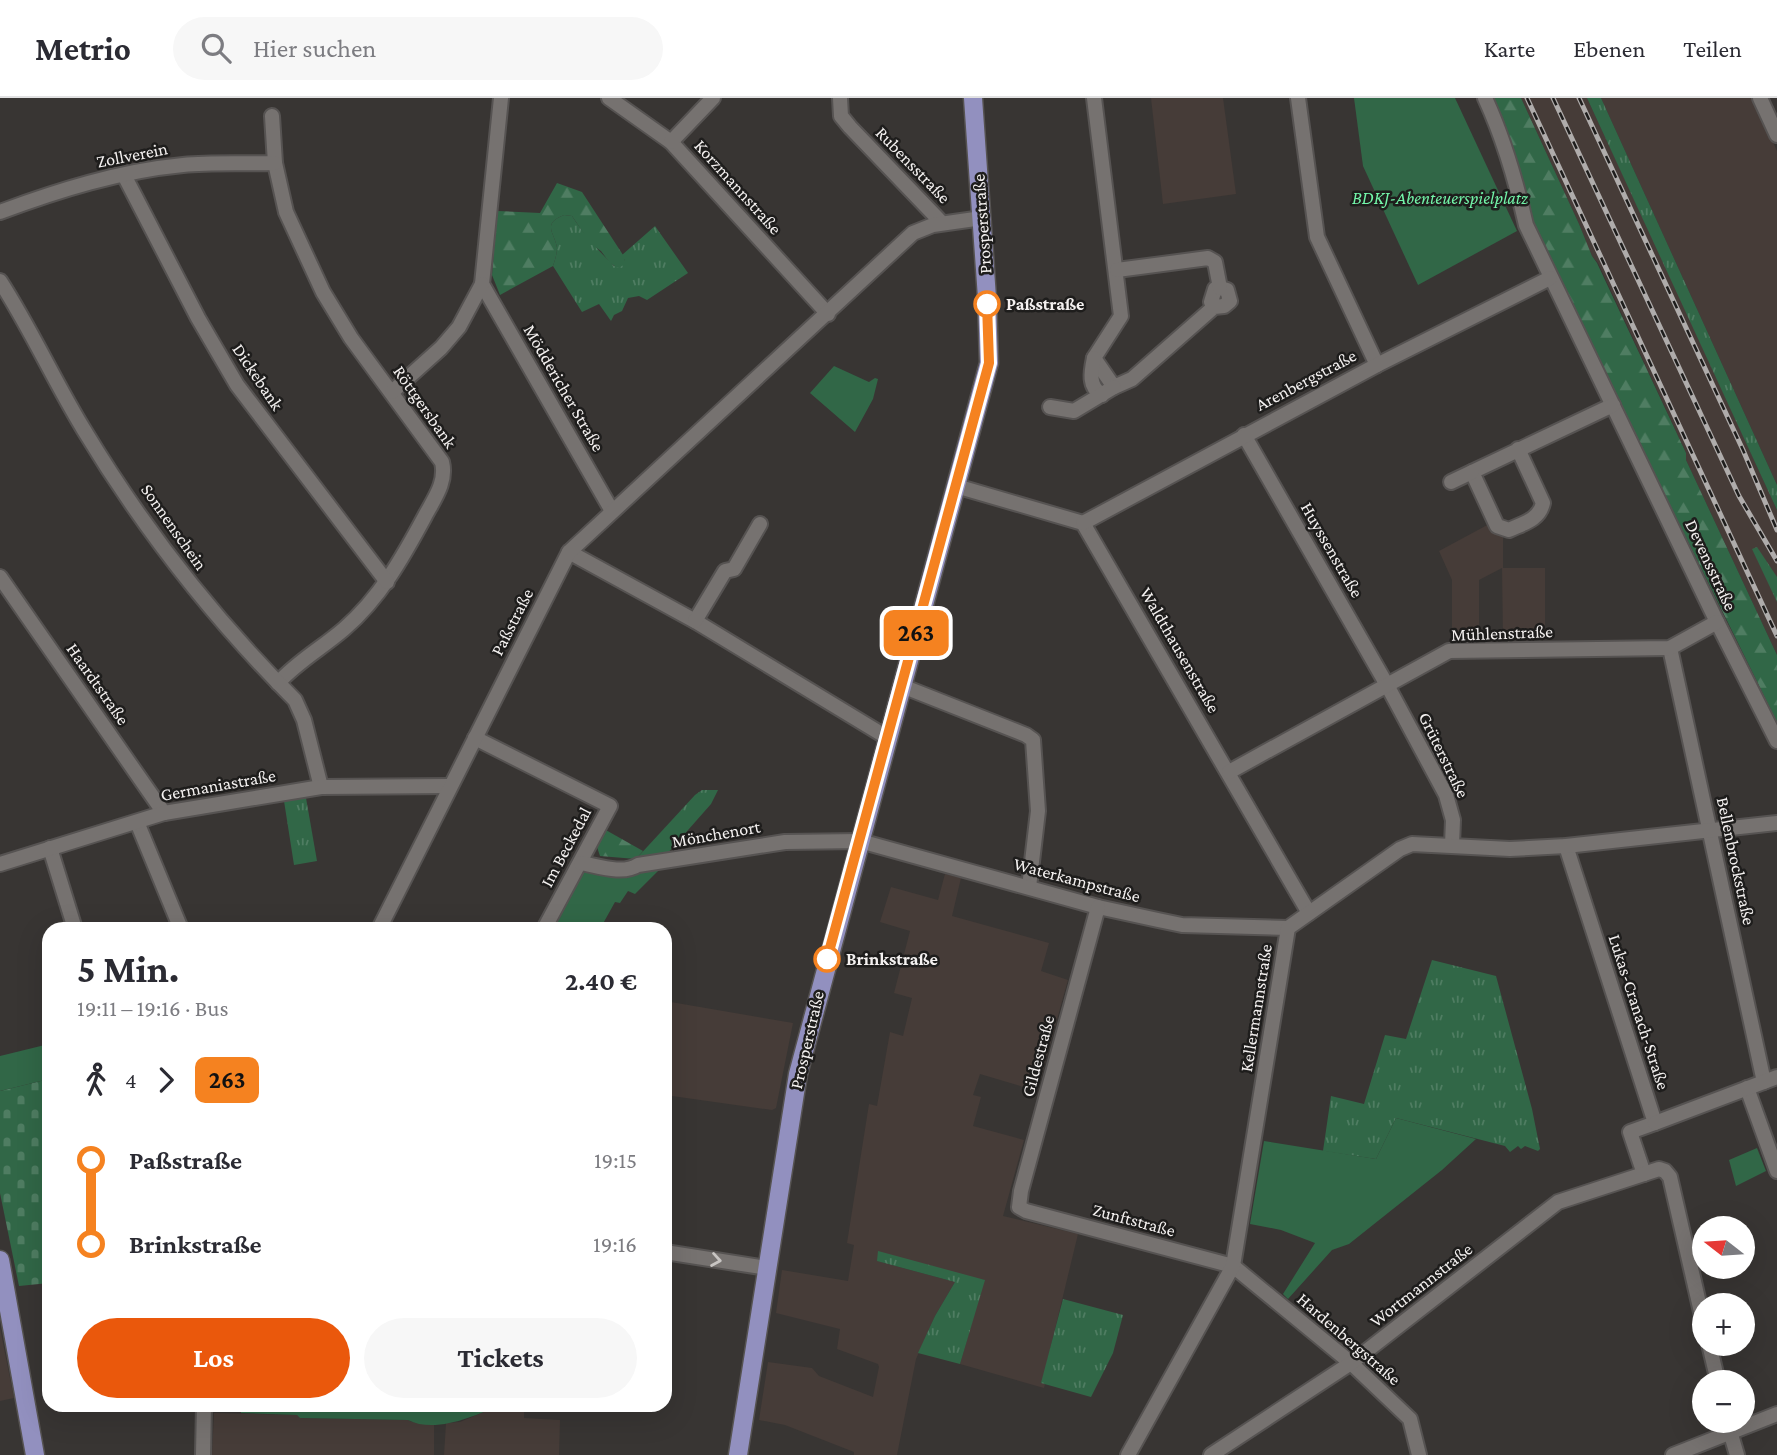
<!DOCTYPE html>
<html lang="de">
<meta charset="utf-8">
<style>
:root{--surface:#fff;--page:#f7f7f7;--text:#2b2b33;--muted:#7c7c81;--line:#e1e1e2;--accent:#ea580c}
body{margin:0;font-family:"Crimson Pro",serif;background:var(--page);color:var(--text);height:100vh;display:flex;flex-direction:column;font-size:26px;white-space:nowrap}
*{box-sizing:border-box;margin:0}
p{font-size:23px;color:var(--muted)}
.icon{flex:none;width:38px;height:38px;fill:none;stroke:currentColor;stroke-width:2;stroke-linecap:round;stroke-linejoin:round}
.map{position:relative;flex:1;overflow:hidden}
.panel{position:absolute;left:42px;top:824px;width:630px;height:490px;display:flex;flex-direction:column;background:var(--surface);border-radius:21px;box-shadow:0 7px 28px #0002}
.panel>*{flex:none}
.badge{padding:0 14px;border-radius:10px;font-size:24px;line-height:46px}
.needle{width:46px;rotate:287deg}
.controls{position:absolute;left:1692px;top:1118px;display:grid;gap:14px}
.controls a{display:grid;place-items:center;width:63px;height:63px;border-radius:50%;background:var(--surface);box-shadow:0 7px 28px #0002;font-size:35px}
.map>.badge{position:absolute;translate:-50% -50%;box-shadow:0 0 0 4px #fff}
.legs{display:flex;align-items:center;gap:10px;height:77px;padding:0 35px;font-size:23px}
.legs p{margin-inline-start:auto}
.headline{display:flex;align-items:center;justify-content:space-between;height:119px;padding:0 35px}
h1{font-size:38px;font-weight:700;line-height:52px}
.primary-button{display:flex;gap:14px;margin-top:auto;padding:14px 35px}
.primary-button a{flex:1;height:80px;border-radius:42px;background:var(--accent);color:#fff;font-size:28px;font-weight:700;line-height:80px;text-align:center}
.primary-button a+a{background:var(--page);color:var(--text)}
ul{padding:0 35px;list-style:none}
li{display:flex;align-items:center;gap:24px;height:84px;font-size:26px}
li i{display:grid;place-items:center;width:10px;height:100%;margin:0 9px;background:currentColor}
li i::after{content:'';width:18px;height:18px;margin:-9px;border:5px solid;border-radius:50%;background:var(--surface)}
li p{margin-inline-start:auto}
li:first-child i{background:linear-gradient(#0000 50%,currentColor 0)}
li:last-child i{background:linear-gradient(currentColor 50%,#0000 0)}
header{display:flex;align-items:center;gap:42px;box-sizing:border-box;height:98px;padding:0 35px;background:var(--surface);border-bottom:2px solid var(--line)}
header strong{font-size:33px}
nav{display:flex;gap:38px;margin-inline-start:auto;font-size:24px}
.search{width:490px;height:63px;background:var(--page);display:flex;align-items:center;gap:18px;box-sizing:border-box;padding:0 24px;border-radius:38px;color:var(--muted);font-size:26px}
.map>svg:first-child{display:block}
</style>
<header>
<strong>Metrio</strong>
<div class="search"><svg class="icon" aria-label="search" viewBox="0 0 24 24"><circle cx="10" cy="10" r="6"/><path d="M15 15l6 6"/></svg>Hier suchen</div>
<nav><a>Karte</a><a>Ebenen</a><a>Teilen</a></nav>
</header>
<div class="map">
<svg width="1777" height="1357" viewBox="0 0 1777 1357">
<defs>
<pattern id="grass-tufts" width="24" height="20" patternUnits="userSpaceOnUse" patternTransform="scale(1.75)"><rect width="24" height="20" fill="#316747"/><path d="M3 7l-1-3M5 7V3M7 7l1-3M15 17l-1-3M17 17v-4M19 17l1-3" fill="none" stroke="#4f7d62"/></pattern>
<pattern id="forest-firs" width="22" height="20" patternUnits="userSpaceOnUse" patternTransform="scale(1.75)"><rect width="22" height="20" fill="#316747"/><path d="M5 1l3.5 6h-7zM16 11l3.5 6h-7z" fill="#4f7d62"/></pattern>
<pattern id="cemetery-stones" width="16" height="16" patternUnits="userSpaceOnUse" patternTransform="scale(1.75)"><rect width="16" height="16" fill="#316747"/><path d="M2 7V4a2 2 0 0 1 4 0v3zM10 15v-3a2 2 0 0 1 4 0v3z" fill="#4f7d62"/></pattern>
</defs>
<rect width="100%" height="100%" fill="#383533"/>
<!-- built -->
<g fill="#463c38">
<path d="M1151,0H1223L1236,96L1163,106Z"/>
<path d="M1521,0H1587L1662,160L1777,412V557L1686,362V355L1598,165L1592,158L1579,126Z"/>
<path d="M1601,0H1753L1777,53V387Z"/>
<path d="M1491,425L1503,434V470H1545V542H1503L1502,470L1479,482V543H1452V482L1439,453Z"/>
<path d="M945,776L961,780L952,818L1049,845L1041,873L1068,882L1037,993L980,976L973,997L981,999L973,1028L1024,1042L1003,1118L1078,1136L1042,1285L1045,1286L1044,1290L960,1266L984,1182L877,1163L955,1184L935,1218L916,1261L897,1357H854V1354L785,1327L759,1322L768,1264L812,1270L819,1278L873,1299L879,1269L878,1266L837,1251L840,1231L776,1215L782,1172L848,1183L854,1147L847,1145L869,1006L877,1008L890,934L903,938L912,900L894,895L910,833L880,824L891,789L938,802Z"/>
<path d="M665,903L793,925L776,1010L772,1012L665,997Z"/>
<path d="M0,1230L14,1300L0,1303Z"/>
<path d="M500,1307H524V1320L560,1322L559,1357H444L446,1325L460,1324Z"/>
<path d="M214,1315L297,1317L301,1320L408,1322L412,1324L434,1325V1357H212Z"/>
</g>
<!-- grass -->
<g fill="url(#grass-tufts)">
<path d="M1587,0H1601L1777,387V412Z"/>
<path d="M564,117L572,118C585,138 598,152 614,168L625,162L622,157L655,128L688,175L647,202L639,198L628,200L622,213L614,217L611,223L599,206L582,214L553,168C555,162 557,156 557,150C555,135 541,126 564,117Z"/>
<path d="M1757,449L1777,479V504L1752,451Z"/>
<path d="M702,692H718L711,706L666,757L636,761L695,697Z"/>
<path d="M306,700L317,763L294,767L284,703Z"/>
<path d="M1432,862L1496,878L1532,1011L1540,1051L1538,1053L1525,1048L1521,1051L1518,1048L1510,1054L1505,1048L1396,1020L1376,1061L1323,1053L1331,998L1364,1006L1385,937L1406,941Z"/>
<path d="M878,1153L985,1182L960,1266L918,1255L935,1218L955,1184L877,1163Z"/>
<path d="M1063,1201L1123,1217L1113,1255L1091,1299L1041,1285Z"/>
</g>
<!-- forest -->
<g fill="url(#forest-firs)">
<path d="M1489,0H1521L1579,126L1592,158L1597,165L1686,355V362L1777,557V624L1670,407L1614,304L1531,124L1519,67Z"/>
<path d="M557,85L582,94L625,160L624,167L618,170L610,165L601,153L591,146L572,118L564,117C541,126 555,135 557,150C557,156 555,162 553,168L500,197L492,177L497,113L540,115Z"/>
<path d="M604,731L643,753L636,761L600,758L597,749Z"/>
</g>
<!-- cemetery -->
<path fill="url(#cemetery-stones)" d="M49,981V1185L19,1188L0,1095V993Z"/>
<!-- green -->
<g fill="#316747">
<path d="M1354,0H1455L1517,133L1418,187L1363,68Z"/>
<path d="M834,268L869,284L875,280L878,281L873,301L855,334L810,295Z"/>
<path d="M584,772L627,776L659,772L635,796L628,793L620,805L615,804L600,831H552L579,777Z"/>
<path d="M49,946V981L0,993V958Z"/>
<path d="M1396,1020L1476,1041L1442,1072L1349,1146L1332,1152L1288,1201L1283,1196L1315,1145L1281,1132L1250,1126L1264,1043L1376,1061Z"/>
<path d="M1757,1050L1766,1073L1736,1088L1729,1062Z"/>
<path d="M241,1307H500C475,1318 435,1336 408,1322L300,1320L297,1317L241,1315Z"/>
</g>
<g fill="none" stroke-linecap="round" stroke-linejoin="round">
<defs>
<g id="minor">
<path d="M501,0L482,186L612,413"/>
<path d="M609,0L671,44L828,216"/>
<path d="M840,0L841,18L850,29L942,125"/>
<path d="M1094,0L1121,218L1094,260L1114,289L1132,281L1214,209L1224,208L1230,203L1227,192L1220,190L1215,191L1211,204L1214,209"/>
<path d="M1298,0L1317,139L1377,267"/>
<path d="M1485,0C1504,41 1516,83 1526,127L1717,524L1777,643"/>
<path d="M1760,0L1777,37"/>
<path d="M272,18L275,65L286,114L323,194L351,240L442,364C447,384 434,401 425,418C403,459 380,500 344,531C322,550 298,563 278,585"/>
<path d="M671,44L713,0"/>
<path d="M124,77L198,220L237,287L387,484"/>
<path d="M0,114C59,92 120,73 183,67C213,64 245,66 275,65"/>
<path d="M1117,172L1208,160L1215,164L1220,190"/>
<path d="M0,183C31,231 54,283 84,332C143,430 214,521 295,602L304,622L321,689"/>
<path d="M1094,260C1091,274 1088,289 1102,297"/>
<path d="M392,294L441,250L459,229L482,186"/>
<path d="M1050,309L1074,313L1114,289"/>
<path d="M1244,337L1387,587L1446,697L1453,722L1452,747"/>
<path d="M1518,351L1543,405C1539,422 1524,425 1509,432L1497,428L1472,374L1613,307"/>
<path d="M1451,384L1472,374"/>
<path d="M956,388L1083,425L1309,815"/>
<path d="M1083,425L1377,267L1550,180"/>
<path d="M569,454L695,523L888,640"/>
<path d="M0,479L164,715"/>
<path d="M695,523L725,473L734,471L760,426"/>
<path d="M1670,550L1764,984"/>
<path d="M902,588L1026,637L1033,642L1038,713L1029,789"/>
<path d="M475,640L610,708L544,831"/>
<path d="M1229,674L1449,553L1670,550L1717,524"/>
<path d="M137,724L181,831"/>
<path d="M1566,748L1655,1025L1630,1034L1644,1076"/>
<path d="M50,750L75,831"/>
<path d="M581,765C598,768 623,777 638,767L785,744L860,743L1098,809L1158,822L1182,827L1288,830"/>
<path d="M0,766L164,715L321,689L450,688"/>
<path d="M1098,809L1021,1093L1019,1109L1026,1113L1233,1168L1351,1265L1410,1321L1419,1357"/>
<path d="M379,831L569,454L913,135L933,127L982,120"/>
<path d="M1747,990L1777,1073"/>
<path d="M1655,1025L1777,979"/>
<path d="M665,1154L767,1170"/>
<path d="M1709,1246L1718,1284"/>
<path d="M1727,1323L1737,1357"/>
<path d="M203,1357L204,1307"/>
<path d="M1128,1357L1233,1168L1288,830L1400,751L1412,746L1510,751L1566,748L1777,725"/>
<path d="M1211,1357L1351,1265L1558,1104L1659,1071L1665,1073L1670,1079L1704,1227"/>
<path d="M1673,1357L1777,1316"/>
</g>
<g id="major">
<path d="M0,1162L35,1357"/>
<path d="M738,1357L798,976L989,265L987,200L973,0"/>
</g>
</defs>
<!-- minor casing -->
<use href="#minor" stroke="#565352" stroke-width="18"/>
<!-- major casing -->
<use href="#major" stroke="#565352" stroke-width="21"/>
<!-- minor -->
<use href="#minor" stroke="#767270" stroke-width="14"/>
<!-- major -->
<use href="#major" stroke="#9290bf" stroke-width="18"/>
<defs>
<g id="rail">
<path d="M1527,0L1777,538"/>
<path d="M1553,0L1739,398L1777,463"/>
<path d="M1579,0L1743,352L1777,432"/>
</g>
</defs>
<!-- rail casing -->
<use href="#rail" stroke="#afacab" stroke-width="5"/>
<!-- rail -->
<use href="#rail" stroke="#1e1d1c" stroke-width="2.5" stroke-dasharray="8" stroke-linecap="butt"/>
</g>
<!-- one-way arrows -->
<defs><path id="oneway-chevron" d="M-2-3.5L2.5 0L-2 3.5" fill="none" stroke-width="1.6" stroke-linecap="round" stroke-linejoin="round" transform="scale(1.75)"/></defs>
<use stroke="#c8c5c3" href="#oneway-chevron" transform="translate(716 1162) rotate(9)"/>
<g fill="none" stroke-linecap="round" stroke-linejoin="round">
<defs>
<path id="line-1" d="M827,861L989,265L987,206"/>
</defs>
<!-- line-1 casing -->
<use href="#line-1" stroke="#fff" stroke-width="16"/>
<!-- line-1 -->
<use href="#line-1" stroke="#f58220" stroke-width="10"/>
</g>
<!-- markers -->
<g fill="#fff" stroke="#f58220" stroke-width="3.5">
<circle cx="987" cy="206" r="12"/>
<circle cx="827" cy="861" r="12"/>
</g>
<g text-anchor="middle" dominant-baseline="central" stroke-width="5" stroke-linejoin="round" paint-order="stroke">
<!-- street labels -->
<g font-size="18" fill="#f4f1f0" stroke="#1e1d1c">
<text transform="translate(132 57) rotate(-11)">Zollverein</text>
<text transform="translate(913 67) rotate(46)">Rubensstraße</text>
<text transform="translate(738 89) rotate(48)">Korzmannstraße</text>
<text transform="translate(982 126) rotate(-94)">Prosperstraße</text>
<text transform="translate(258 279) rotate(56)">Dickebank</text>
<text transform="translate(1306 282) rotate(-28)">Arenbergstraße</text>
<text transform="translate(564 290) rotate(60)">Möddericher Straße</text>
<text transform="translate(425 309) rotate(55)">Röttgersbank</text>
<text transform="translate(174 429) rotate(55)">Sonnenschein</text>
<text transform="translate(1332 452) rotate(60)">Huyssenstraße</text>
<text transform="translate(1711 467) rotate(65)">Devensstraße</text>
<text transform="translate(512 524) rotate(-63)">Paßstraße</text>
<text transform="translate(1502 535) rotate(-2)">Mühlenstraße</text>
<text transform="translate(1180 552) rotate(60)">Waldthausenstraße</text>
<text transform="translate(98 586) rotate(55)">Haardtstraße</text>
<text transform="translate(1444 657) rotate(64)">Grüterstraße</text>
<text transform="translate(218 687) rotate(-10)">Germaniastraße</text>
<text transform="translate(716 736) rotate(-10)">Mönchenort</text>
<text transform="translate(566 749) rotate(-62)">Im Beckedal</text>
<text transform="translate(1736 763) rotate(78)">Bellenbrockstraße</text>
<text transform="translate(1077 782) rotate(15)">Waterkampstraße</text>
<text transform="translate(1256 910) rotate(-81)">Kellermannstraße</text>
<text transform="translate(1639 914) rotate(72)">Lukas-Cranach-Straße</text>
<text transform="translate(807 942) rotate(-77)">Prosperstraße</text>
<text transform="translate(1038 958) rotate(-75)">Gildestraße</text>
<text transform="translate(1134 1122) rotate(15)">Zunftstraße</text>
<text transform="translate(1421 1187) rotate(-38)">Wortmannstraße</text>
<text transform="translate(1349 1241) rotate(41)">Hardenbergstraße</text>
</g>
<!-- park labels -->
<g font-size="18" font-style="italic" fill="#73f5a9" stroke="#1e1d1c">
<text x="1440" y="100">BDKJ-Abenteuerspielplatz</text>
</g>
<!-- stop labels -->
<g font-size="18" font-weight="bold" fill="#f4f1f0" stroke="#1e1d1c" text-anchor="start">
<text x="1006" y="206">Paßstraße</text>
<text x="846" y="861">Brinkstraße</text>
</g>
</g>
</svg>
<div class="controls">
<a><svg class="needle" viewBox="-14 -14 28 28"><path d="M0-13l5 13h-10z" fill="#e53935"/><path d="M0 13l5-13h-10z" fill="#7c7c81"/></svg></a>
<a>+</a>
<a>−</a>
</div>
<b class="badge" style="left:916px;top:535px;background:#f58220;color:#111">263</b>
<section class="panel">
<div class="headline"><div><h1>5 Min.</h1><p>19:11 – 19:16 · Bus</p></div><b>2.40 €</b></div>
<div class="legs"><svg class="icon" aria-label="walk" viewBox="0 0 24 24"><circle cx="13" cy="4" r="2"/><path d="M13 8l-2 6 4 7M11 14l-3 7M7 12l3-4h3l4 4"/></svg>4<svg class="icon" aria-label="forward" viewBox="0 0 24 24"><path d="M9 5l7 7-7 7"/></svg><b class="badge" style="background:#f58220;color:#111">263</b></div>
<ul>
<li><i style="color:#f58220"></i><b>Paßstraße</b><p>19:15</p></li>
<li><i style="color:#f58220"></i><b>Brinkstraße</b><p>19:16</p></li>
</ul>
<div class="primary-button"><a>Los</a><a>Tickets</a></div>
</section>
</div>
